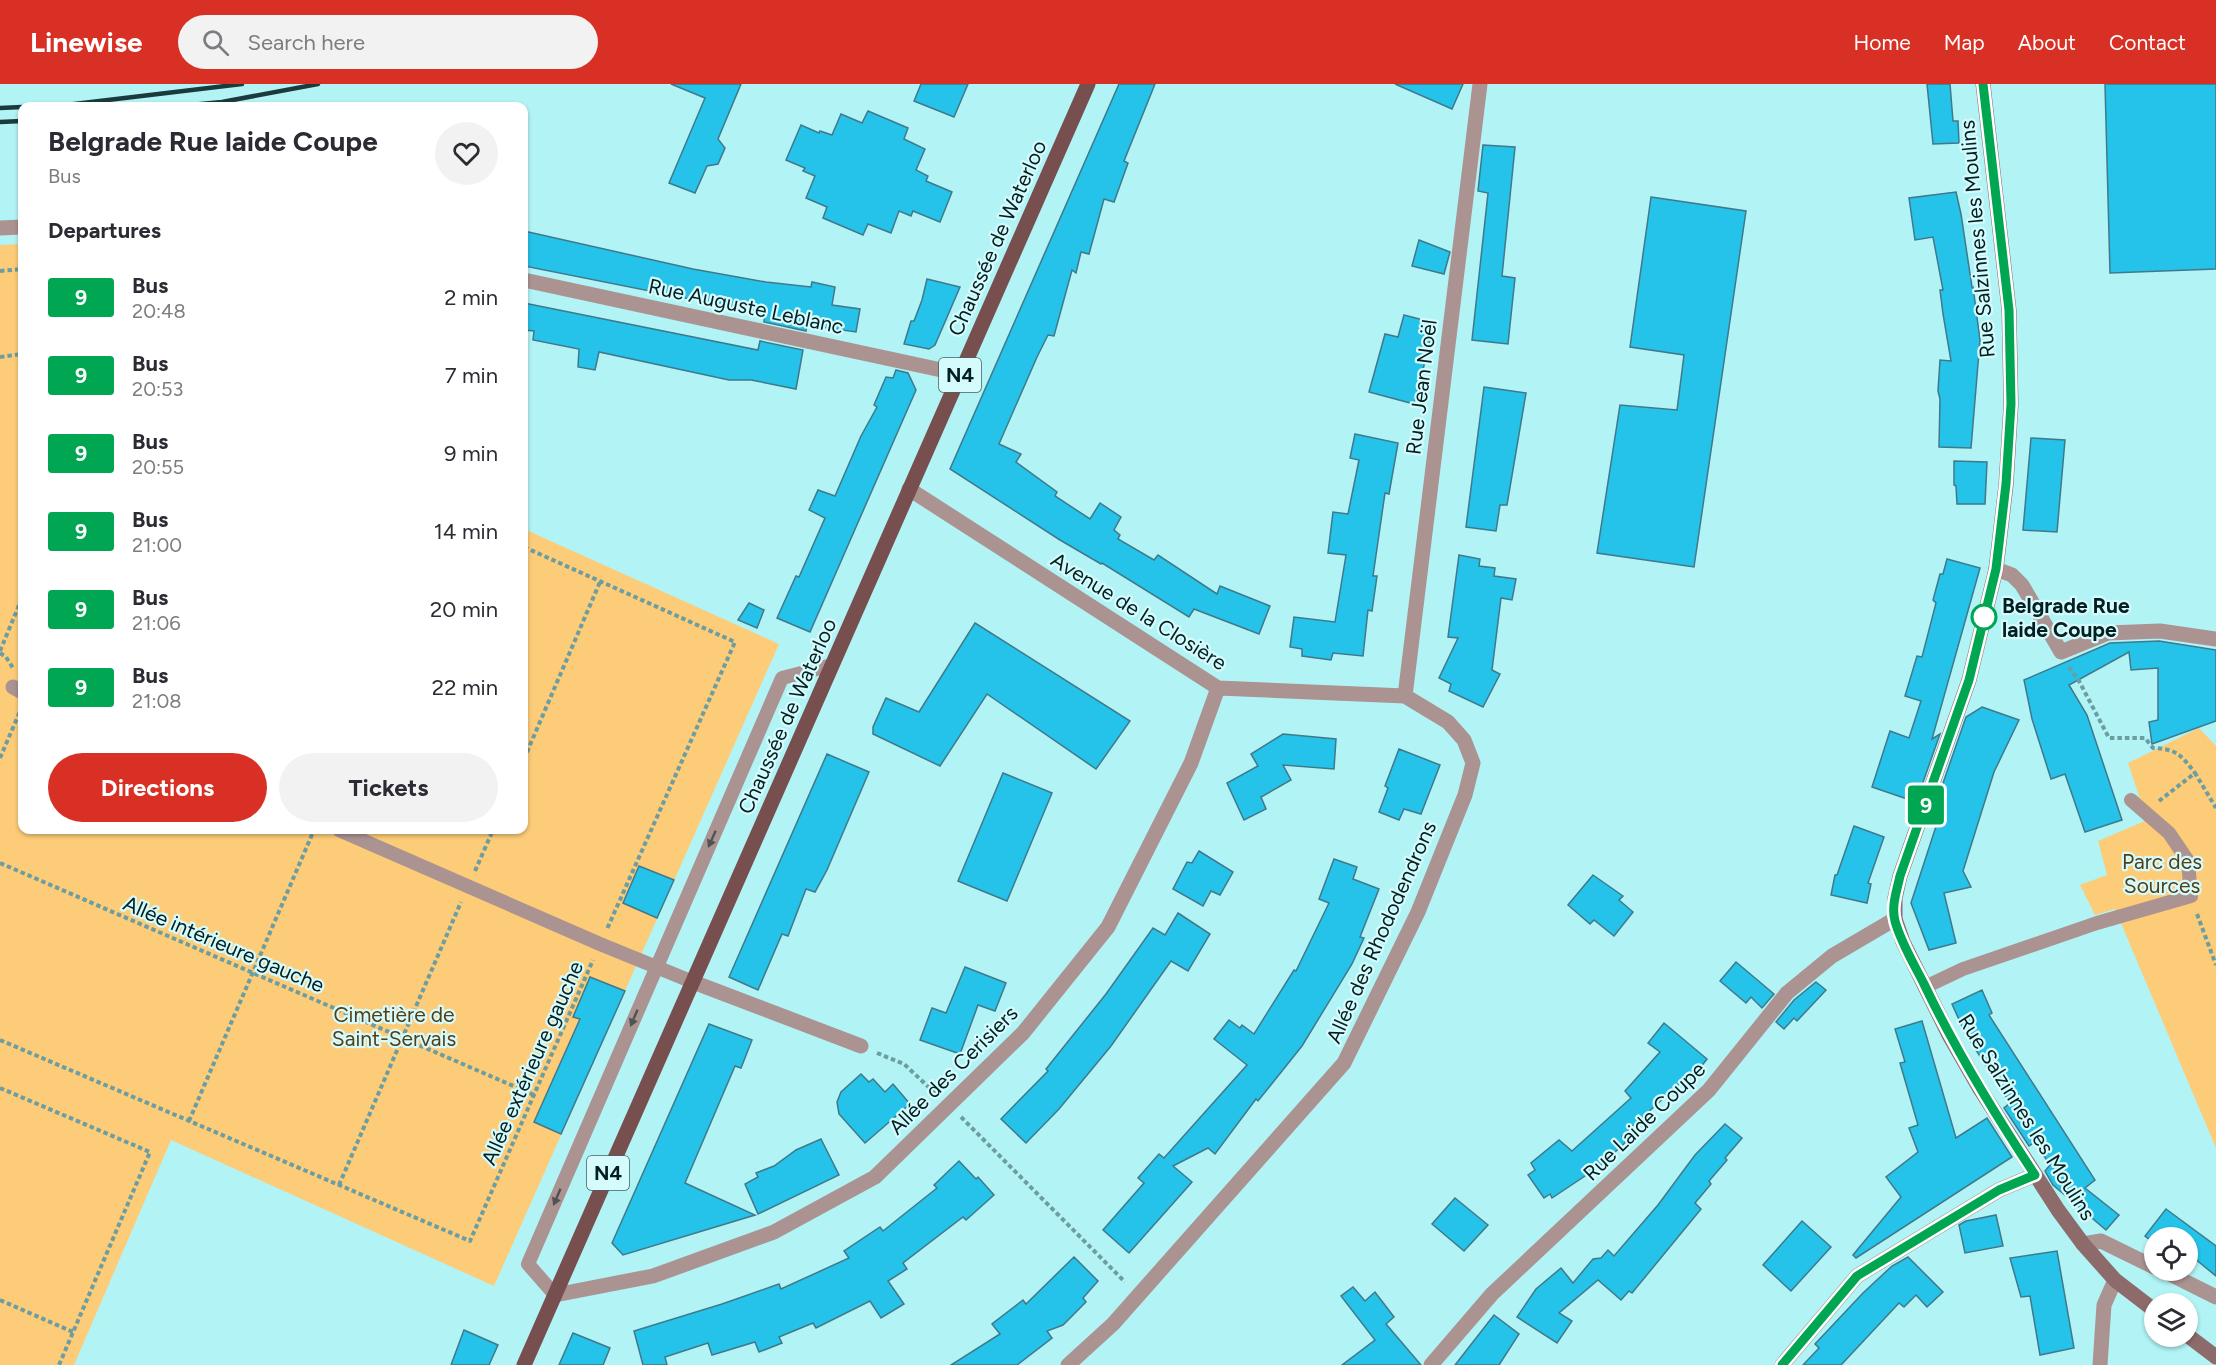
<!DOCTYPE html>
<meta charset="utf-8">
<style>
:root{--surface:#fff;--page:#f2f2f3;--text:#2b2b33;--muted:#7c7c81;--accent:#d93025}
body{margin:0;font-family:Figtree,sans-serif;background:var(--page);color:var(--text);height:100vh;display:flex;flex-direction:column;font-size:22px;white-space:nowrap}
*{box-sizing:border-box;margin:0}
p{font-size:20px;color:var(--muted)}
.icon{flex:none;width:33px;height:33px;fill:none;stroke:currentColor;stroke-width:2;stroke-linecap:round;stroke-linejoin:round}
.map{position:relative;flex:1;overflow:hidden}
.sheet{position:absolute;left:18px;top:18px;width:510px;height:732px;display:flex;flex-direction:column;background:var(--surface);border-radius:12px;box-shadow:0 2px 4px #0004}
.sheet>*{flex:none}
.badge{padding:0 12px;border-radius:4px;font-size:21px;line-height:39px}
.tools{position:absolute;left:2144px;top:1143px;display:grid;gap:12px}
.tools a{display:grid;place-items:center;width:54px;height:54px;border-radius:50%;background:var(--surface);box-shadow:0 2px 4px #0004;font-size:30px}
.map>.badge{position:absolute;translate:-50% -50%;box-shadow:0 0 0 3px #fff}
h2{padding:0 30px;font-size:22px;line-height:54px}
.round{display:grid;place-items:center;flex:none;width:63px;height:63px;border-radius:32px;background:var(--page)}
.overview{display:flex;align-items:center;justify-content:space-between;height:102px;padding:0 30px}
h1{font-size:28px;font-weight:700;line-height:45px}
.cta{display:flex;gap:12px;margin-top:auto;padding:12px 30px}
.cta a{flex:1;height:69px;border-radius:36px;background:var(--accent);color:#fff;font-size:24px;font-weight:700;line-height:69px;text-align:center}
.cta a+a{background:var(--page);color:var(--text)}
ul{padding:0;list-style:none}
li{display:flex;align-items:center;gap:18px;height:78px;padding:0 30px}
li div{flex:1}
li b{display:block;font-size:22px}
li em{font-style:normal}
li .badge{min-width:66px;font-weight:700;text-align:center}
header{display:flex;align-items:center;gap:36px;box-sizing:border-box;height:84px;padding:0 30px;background:var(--accent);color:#fff}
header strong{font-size:28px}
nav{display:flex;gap:33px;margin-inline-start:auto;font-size:21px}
.search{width:420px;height:54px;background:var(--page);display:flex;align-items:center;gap:15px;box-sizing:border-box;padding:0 21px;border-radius:33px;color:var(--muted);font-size:22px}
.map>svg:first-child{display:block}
</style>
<header>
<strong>Linewise</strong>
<div class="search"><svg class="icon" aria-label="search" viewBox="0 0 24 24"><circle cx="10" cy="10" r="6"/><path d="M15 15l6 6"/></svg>Search here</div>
<nav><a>Home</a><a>Map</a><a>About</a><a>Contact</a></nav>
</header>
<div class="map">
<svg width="2216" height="1281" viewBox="0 0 2216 1281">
<rect width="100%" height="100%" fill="#b2f3f6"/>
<!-- green -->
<g fill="#fdcc78">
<path d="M22,160V746H524V445L779,560L494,1202L171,1056L74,1281H0V161Z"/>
<path d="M2199,644L2216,662V1064L2115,825L2095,831L2080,801L2107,791L2098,757L2147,736L2128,679Z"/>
</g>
<!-- building -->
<g fill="#25c2e9" stroke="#40798a" stroke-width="1.5">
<path d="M671,0H741L718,55L725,64L718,80L707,82L695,109L669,99L705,14Z"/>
<path d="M921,0H968L954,33L914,17Z"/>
<path d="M1119,0H1155L1124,77L1128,79L1114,118L1104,115L1089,170L1081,168L1076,189L1072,186L1054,252L1048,251L1037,273L999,360L1021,370L1016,378L1057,408L1055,412L1090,435L1100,419L1121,433L1114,446L1120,451L1118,455L1154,476L1158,471L1217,510L1220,502L1270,522L1259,550L1194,525L1189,533L1102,479L1101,480L1060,456L950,385Z"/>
<path d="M1395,0H1463L1452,25Z"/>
<path d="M1927,0H1950L1953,37H1958L1959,59L1933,60Z"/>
<path d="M2105,0H2216V185L2110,189Z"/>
<path d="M868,27L908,44L904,55L925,65L916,86L928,92L926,97L952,108L940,138L913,127L911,132L899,127L891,149L868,140L863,151L823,134L827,123L806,114L815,92L803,87L805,84L786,76L801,41L819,49L820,47L832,51L841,30L862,39Z"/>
<path d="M1483,61L1515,63L1502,192L1515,194L1508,260L1472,256L1488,109L1478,107Z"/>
<path d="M1956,108L1961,130L1972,203H1973L1980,256L1971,364L1939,363L1940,315L1938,307L1940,276L1951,277L1943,230L1940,206H1943L1933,153L1915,156L1909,114Z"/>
<path d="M1651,113L1746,127L1694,483L1597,469L1620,321L1677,326L1684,271L1630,263Z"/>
<path d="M524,147L693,185L766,198L811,203L812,198L835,203L832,221L860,225L856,248L807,241L806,247L764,238L765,230L524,182Z"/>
<path d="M1419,156L1450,168L1444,190L1412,182Z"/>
<path d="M927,195L960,203L935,261L929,265L904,260L911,237H914L922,216Z"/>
<path d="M524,219L758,266L760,257L803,266L796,305L751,296H729L599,268L595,286L578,283L579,265L533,256L534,247L524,246Z"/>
<path d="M1404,231L1435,239L1414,320L1369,308L1385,250L1398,253Z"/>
<path d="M896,286L908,289L916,306L810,548L777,534L796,492L799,493L825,434L809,426L818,406L835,412L861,352L877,323L874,321L886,293L893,294Z"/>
<path d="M1484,303L1526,309L1507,421H1500L1496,447L1466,443Z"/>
<path d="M1355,350L1398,359L1389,410L1385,409L1373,492H1377L1372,527L1368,526L1363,572L1333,569L1331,576L1302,572V565L1290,563L1294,533L1335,538L1346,471L1328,469L1333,428L1348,430L1359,376L1350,374Z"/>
<path d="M2031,354L2065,356L2057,448L2023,446Z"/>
<path d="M1954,377L1987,378L1985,420H1957L1956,402L1954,401Z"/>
<path d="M1459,471L1480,475L1479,482L1495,484L1494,492L1516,495L1512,516L1501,514L1492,586L1500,590L1483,623L1449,607L1451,600L1439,594L1458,554L1448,553Z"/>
<path d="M1947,475L1980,484L1932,655L1940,650L1916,718L1872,703L1890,647L1909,654L1921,617L1905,612L1917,572L1922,573L1936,519L1933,516L1940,490H1943Z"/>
<path d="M749,519L764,526L757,544L738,536Z"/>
<path d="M975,539L1130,637L1096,685L987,610L940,682L873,650V643L886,614L919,628Z"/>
<path d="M2159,557L2216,566V637L2152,660L2149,638L2158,636V584L2131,586L2129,568L2069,601L2087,631L2122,736L2085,748L2065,690L2051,695L2032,635L2024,596L2110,559Z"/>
<path d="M1982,623L2019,636L1994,688L1963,787L1971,803L1944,809L1956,859L1929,866L1911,819L1941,727L1934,725L1966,633Z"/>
<path d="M1283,650L1336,655L1334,685L1283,681L1291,696L1261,713L1266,725L1244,736L1227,699L1258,682L1251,670Z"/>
<path d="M1399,665L1440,681L1421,730L1404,725L1399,736L1379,728L1388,704L1385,702Z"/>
<path d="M827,670L869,688L827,786L815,808L806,805L788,852L782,850L758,906L729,893Z"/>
<path d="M1003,689L1052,709L1007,817L958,797Z"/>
<path d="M1854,742L1884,753L1868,799L1871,800L1867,819L1831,811L1835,791H1837Z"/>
<path d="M1199,767L1233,788L1220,811L1211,807L1203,822L1173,805L1187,778L1192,779Z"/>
<path d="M1334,775L1357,783L1353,795L1379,805L1360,853L1364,854L1352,880L1302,962L1258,1017L1256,1015L1215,1070L1208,1064L1173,1082L1192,1098L1129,1169L1103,1146L1144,1099L1138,1094L1159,1070L1164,1074L1247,981L1214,955L1229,936L1240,944L1242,941L1254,950L1294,886L1296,887L1329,819L1319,815Z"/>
<path d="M639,782L674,796L657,834L623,819Z"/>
<path d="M1593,791L1623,812L1619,816L1633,828L1614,852L1594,836L1590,840L1568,821Z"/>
<path d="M1178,829L1210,850L1188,887L1171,877L1111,962L1059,1025L1026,1059L1001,1035L1048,987L1046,985L1106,910L1153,844L1165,851Z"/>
<path d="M1736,878L1774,910L1762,924L1751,913L1746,919L1720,897Z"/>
<path d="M965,883L1006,899L995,927L978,921L960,970L920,956L932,924L946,929Z"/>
<path d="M590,893L625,907L561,1050L534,1038L580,935L573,933Z"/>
<path d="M1816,898L1826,906L1797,937L1794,934L1784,945L1776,938L1794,916Z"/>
<path d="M1982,906L1992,929L1989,931L2095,1096L2085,1104L2119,1131L2106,1146L2053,1101L2045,1087L2050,1081L2035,1058L2029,1062L2004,1024L2010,1019L1965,949L1952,920Z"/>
<path d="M1922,937L1956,1054L1987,1034L2012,1073L1856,1174L1853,1171L1901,1113L1886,1093L1918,1068L1909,1044L1918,1041L1900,979L1905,978L1895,945Z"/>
<path d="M1664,939L1707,975L1692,994L1689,991L1622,1052L1627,1057L1600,1082L1552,1114L1550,1110L1544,1114L1528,1091L1535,1086L1531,1079L1559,1056L1572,1067L1631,1014L1625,1007L1660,968L1648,959Z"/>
<path d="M709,940L752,956L741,984L735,982L685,1099L755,1131L623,1171L612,1159Z"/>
<path d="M861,990L869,998L873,995L885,1008L893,1000L910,1020L865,1059L839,1030L837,1018L841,1008Z"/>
<path d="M1725,1040L1742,1054L1725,1074L1727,1076L1709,1097L1711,1100L1695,1119L1701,1125L1632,1209L1629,1207L1621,1216L1598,1196L1559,1229L1572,1237L1557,1259L1517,1233L1536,1205L1561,1184L1573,1199L1593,1175L1601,1174L1608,1166L1614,1172L1658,1121L1695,1071Z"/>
<path d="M821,1055L839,1091L758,1130L745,1100L758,1093L756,1089L774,1082L796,1066Z"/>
<path d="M959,1077L976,1095L978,1093L994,1111L966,1136L963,1133L903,1179L907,1185L888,1197L904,1220L881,1234L870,1217L816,1244L813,1239L779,1253L782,1259L759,1268L755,1258L712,1271L708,1259L665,1273L667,1281H643L634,1247L722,1220L779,1200L781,1205L849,1174L844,1167L880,1143L883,1147L937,1104L934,1101Z"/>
<path d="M1455,1114L1488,1141L1464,1167L1432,1140Z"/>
<path d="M2166,1125L2216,1162V1192L2189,1170L2187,1173V1154H2154V1159L2145,1152Z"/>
<path d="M1996,1131L2003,1162L1965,1169L1959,1141L1966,1137Z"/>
<path d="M1802,1137L1831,1163L1791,1207L1763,1181Z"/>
<path d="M2057,1167L2074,1264L2040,1271L2030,1212L2021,1213L2010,1174Z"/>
<path d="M1074,1173L1098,1197L1083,1214L1086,1218L1063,1241L1047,1247L1052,1254L1017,1281H951L1000,1250L992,1240L1023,1216L1026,1220Z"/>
<path d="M1908,1173L1943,1208L1927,1223L1916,1211L1904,1223L1899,1219L1841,1281H1803L1819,1264L1815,1260L1863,1209L1892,1182Z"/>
<path d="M1353,1203L1365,1217L1375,1208L1394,1233L1386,1240L1421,1281H1342L1375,1256L1341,1212Z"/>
<path d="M1494,1231L1519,1250L1499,1281H1455Z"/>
<path d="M464,1246L498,1261L489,1281H451Z"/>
<path d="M573,1249L610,1264L603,1281H559Z"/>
</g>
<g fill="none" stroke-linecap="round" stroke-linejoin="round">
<!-- path -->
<g stroke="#6c9da0" stroke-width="4" stroke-dasharray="4.5 3" stroke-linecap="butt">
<path d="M0,187L22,185"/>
<path d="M0,273L22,270"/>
<path d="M524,463L735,558L607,845"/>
<path d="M0,567L22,514"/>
<path d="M0,569L6,573L13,584"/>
<path d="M2069,583L2079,597L2109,654H2145L2153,664C2177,665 2181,671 2195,689"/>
<path d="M0,674L21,625"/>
<path d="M524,675L600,498"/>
<path d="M2159,717L2195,689L2216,724"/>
<path d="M0,779L534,1011"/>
<path d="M475,787L493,746"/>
<path d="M2197,830L2216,881"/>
<path d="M0,956L470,1157L593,876"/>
<path d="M877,969L904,980L936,1010"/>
<path d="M0,1004L150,1068L59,1281"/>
<path d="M961,1033L1125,1198"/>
<path d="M189,1037L314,746"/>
<path d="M339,1101L461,818"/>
<path d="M0,1216L73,1248"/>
</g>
<!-- lane -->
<g stroke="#ab9392" stroke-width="14">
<path d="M339,746L600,860L693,898"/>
<path d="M1925,903L1963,885L2097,839L2191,812L2188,777L2169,749L2131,716"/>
<path d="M555,1211L528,1180L782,594L832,581"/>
</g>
<!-- street -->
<g stroke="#ab9392" stroke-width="15">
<path d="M0,144L22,143"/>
<path d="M524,196L960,290"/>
<path d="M909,405L1218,604L1405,612L1448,638L1464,656L1473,679L1465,711L1418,828L1344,979L1113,1240L1068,1281"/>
<path d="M1996,485L2012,491L2022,501L2061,568L2108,549L2160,547L2216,555"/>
<path d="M13,603L22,608"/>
<path d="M1405,612L1480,0"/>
<path d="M693,898L861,962"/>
<path d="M2083,1160L2101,1157L2154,1183"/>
<path d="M2162,1186L2216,1213"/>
<path d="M555,1211L653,1192L774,1148L875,1093L1023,949L1108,843L1191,679L1218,604"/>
<path d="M1431,1281L1492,1210L1709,1006L1787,909L1832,872L1895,835"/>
<path d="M1782,1281L1857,1192L1999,1106L2035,1091"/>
<path d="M2100,1281L2104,1221L2115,1196"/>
</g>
<!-- secondary -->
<g stroke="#8e6b6b" stroke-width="15">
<path d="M1983,0L2009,226L2011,320L2006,401L1996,485L1969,596L1900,792L1895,814V835L1903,858L1949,951L1980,1005L2058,1126L2083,1160L2115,1196L2154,1226"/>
<path d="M2187,1251L2216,1273"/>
</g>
<!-- primary -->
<path stroke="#784f4f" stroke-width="15" d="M524,1281L1088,0"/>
<!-- rail -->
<g stroke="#1a3a3c" stroke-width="4.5">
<path d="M38,22L66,21L242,0"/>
<path d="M180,22L222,18L318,0"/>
<path d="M0,24L22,23"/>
<path d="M0,38L22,37"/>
</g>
</g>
<!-- one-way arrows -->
<defs><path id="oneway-solid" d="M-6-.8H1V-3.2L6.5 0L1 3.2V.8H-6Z" transform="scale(1.5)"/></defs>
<g fill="#4f5354">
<use href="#oneway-solid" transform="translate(712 755) rotate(114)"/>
<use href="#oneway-solid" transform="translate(634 934) rotate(113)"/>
<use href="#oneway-solid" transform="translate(557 1113) rotate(113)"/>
</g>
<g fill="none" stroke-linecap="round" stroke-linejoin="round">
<defs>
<path id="line" d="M1782,1281L1857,1192L1999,1106L2035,1091C1994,1029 1956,967 1924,900C1914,880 1901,859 1895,837C1891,822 1897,806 1900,792L1969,596L1996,485L2006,400L2011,320L2009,226L1983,0"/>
</defs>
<!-- line casing -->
<use href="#line" stroke="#fff" stroke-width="14"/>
<!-- line -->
<use href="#line" stroke="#00a651" stroke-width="9"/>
</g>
<!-- markers -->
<circle fill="#fff" stroke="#00a651" stroke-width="3" cx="1984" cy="533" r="12"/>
<g text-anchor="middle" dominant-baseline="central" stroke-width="4.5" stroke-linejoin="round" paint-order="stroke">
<!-- shield labels -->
<g fill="#d5fbfd" stroke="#436163" stroke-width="1.5">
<rect x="939" y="274" width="42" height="34" rx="4.5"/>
<rect x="587" y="1072" width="42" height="34" rx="4.5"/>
</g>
<g font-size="20" font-weight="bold" fill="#041f21">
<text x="960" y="291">N4</text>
<text x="608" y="1089">N4</text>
</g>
<!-- street labels -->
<g font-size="21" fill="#041f21" stroke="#d5fbfd">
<text transform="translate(997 154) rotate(-66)">Chaussée de Waterloo</text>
<text transform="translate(1977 155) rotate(-95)">Rue Salzinnes les Moulins</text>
<text transform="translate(746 222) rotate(12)">Rue Auguste Leblanc</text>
<text transform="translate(1421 303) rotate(-83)">Rue Jean Noël</text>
<text transform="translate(1139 527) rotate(32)">Avenue de la Closière</text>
<text transform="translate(787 632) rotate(-66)">Chaussée de Waterloo</text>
<text transform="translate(1381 848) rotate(-66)">Allée des Rhododendrons</text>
<text transform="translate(224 860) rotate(23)">Allée intérieure gauche</text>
<text transform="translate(532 979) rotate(-66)">Allée extérieure gauche</text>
<text transform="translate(953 986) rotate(-45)">Allée des Cerisiers</text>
<text transform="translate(2027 1033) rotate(58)">Rue Salzinnes les Moulins</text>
<text transform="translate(1644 1037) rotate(-44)">Rue Laide Coupe</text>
</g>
<!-- stop labels -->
<g font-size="21" font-weight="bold" fill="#041f21" stroke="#d5fbfd" text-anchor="start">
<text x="2002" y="521">Belgrade Rue<tspan x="2002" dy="24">laide Coupe</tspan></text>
</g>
<!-- park labels -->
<g font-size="21" fill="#543e15" stroke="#d5fbfd">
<text x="2162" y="777">Parc des<tspan x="2162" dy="24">Sources</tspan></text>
<text x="394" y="930">Cimetière de<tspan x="394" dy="24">Saint-Servais</tspan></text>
</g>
</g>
</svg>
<div class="tools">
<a><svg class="icon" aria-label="locate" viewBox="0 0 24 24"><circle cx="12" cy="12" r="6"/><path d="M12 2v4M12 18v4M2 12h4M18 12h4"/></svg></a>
<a><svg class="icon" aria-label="layers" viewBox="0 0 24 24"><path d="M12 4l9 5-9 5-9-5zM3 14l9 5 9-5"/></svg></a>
</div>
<b class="badge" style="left:1926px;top:721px;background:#00a651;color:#fff">9</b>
<section class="sheet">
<div class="overview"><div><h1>Belgrade Rue laide Coupe</h1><p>Bus</p></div><a class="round"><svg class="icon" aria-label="heart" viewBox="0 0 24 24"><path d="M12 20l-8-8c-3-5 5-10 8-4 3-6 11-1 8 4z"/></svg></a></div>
<h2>Departures</h2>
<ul>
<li><span class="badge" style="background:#00a651;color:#fff">9</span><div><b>Bus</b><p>20:48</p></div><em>2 min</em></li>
<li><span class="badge" style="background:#00a651;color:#fff">9</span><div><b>Bus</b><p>20:53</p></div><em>7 min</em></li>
<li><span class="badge" style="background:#00a651;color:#fff">9</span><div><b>Bus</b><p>20:55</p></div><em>9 min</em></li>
<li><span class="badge" style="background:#00a651;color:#fff">9</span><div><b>Bus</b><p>21:00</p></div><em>14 min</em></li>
<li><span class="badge" style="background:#00a651;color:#fff">9</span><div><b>Bus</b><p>21:06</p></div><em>20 min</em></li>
<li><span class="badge" style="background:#00a651;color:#fff">9</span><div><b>Bus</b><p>21:08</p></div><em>22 min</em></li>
</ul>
<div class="cta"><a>Directions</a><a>Tickets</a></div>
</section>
</div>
